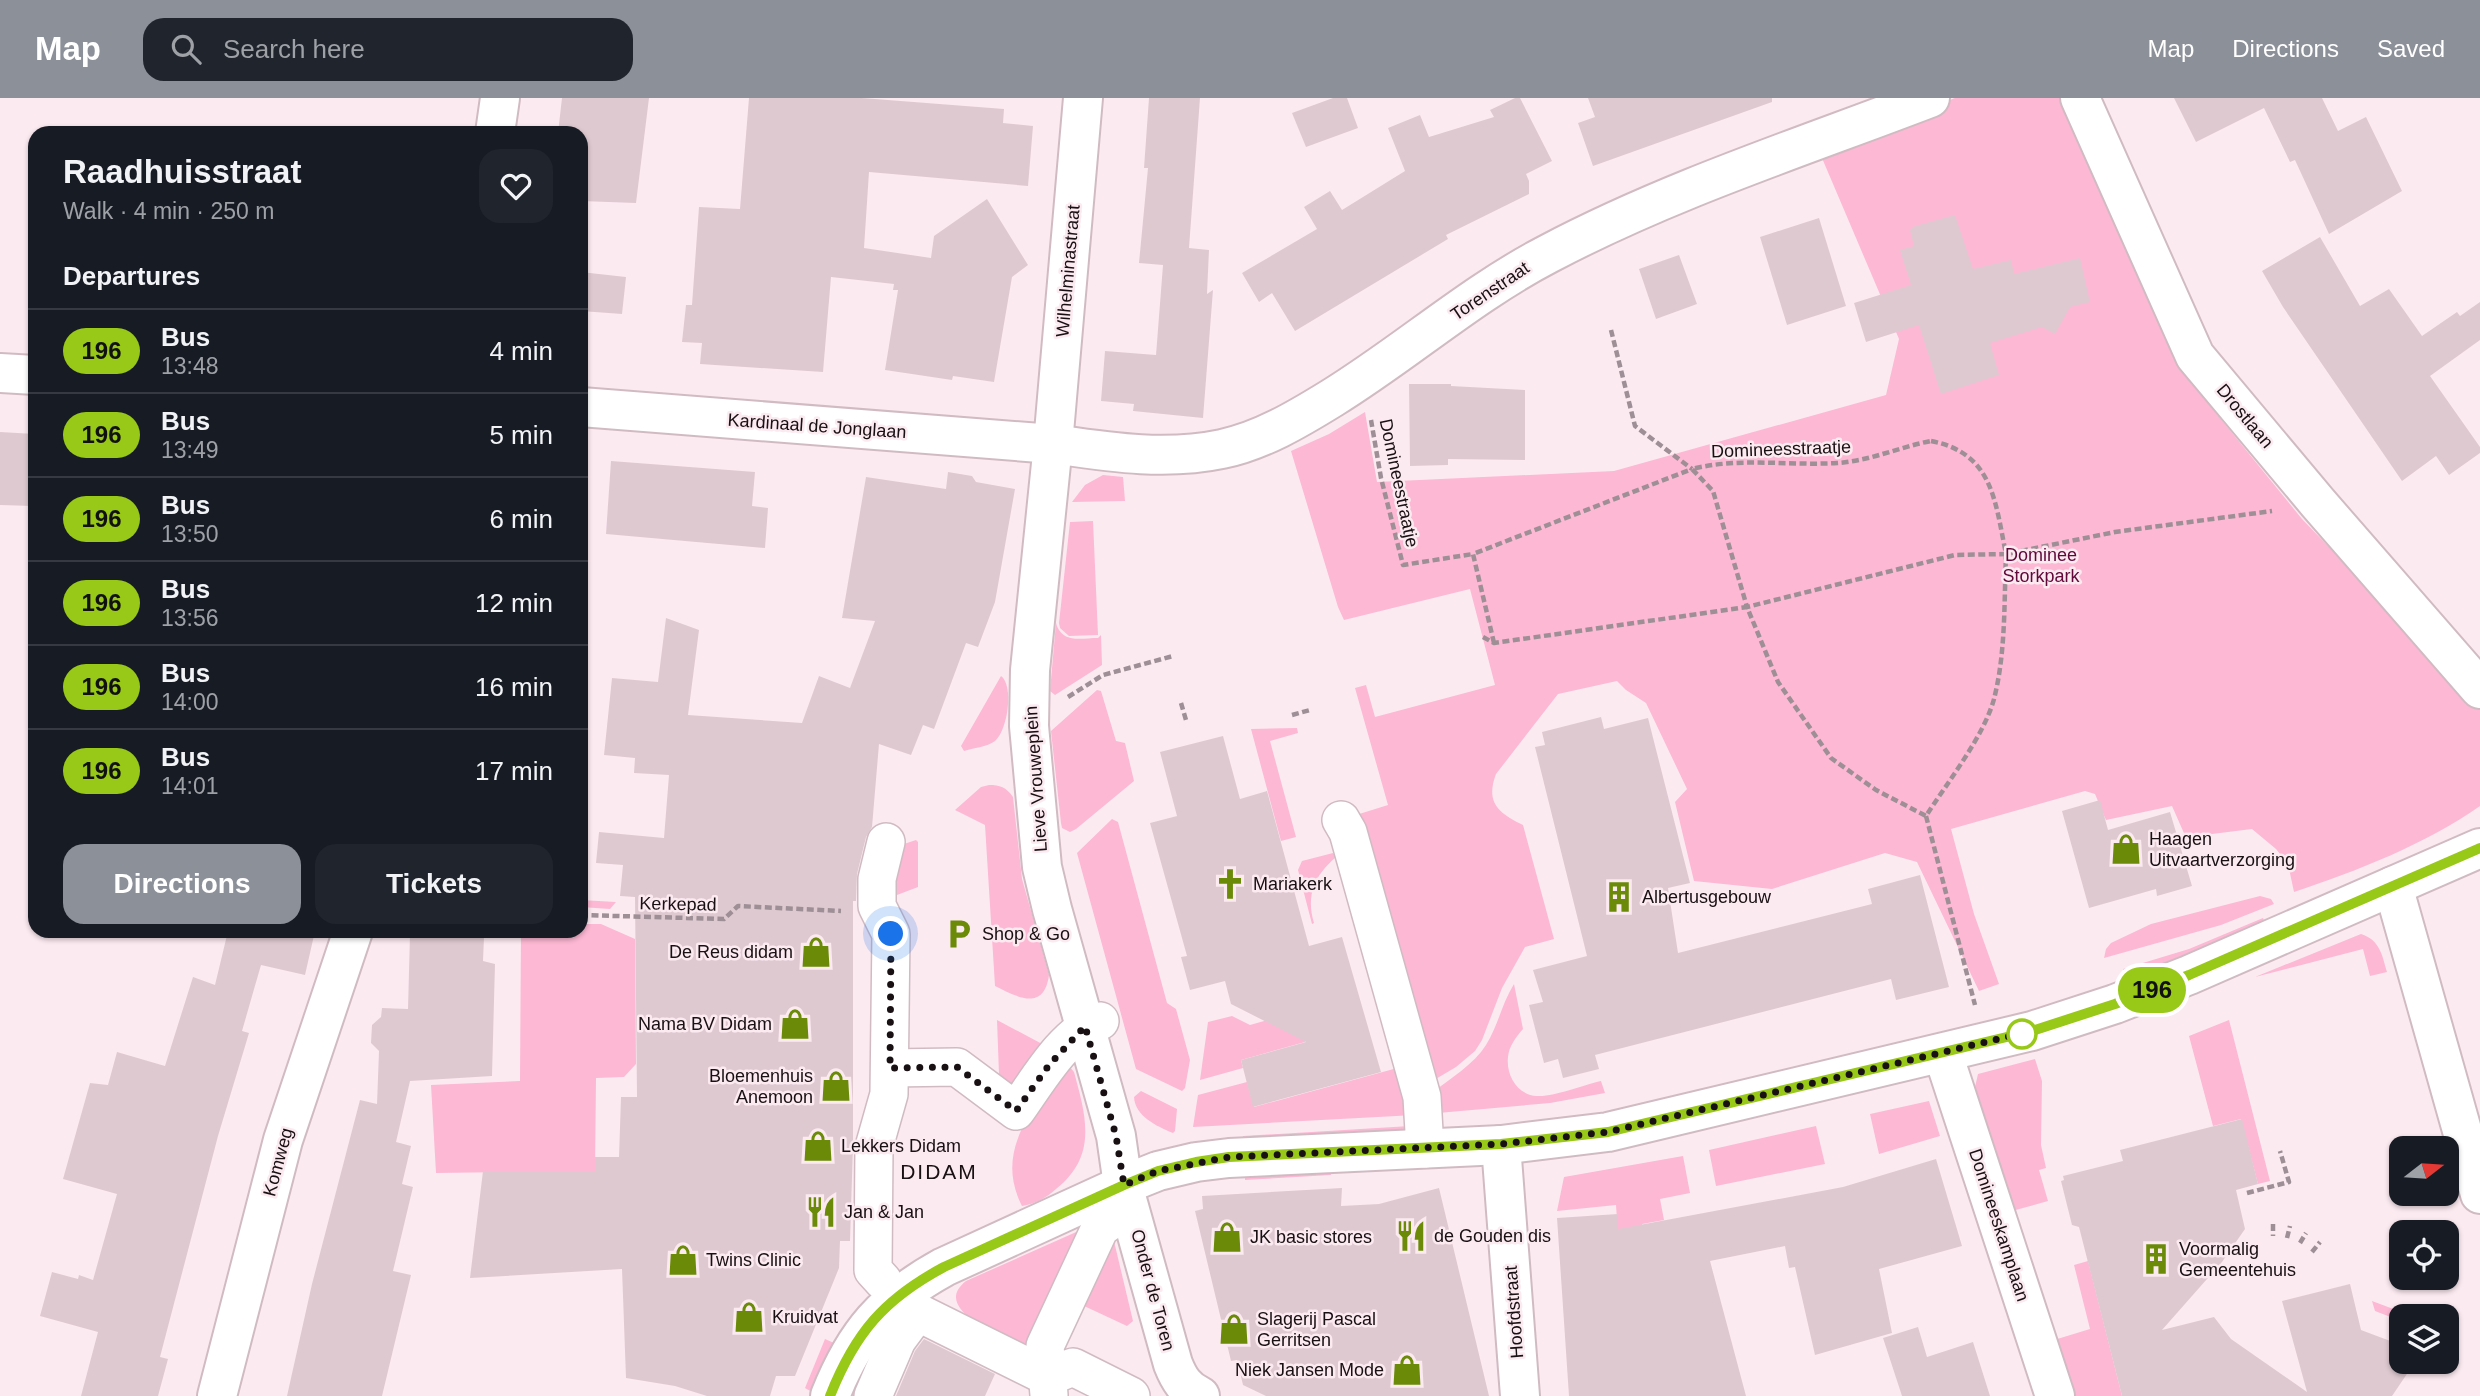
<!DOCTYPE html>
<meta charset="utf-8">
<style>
:root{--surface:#171b24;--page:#20242c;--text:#f1f3f6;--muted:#9ea1a6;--line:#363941;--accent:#8c9099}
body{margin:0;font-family:Helvetica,sans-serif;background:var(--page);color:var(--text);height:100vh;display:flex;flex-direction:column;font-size:26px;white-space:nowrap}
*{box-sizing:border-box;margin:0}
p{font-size:23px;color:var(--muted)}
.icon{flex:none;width:38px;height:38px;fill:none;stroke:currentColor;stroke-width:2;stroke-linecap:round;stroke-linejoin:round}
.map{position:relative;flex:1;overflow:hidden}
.details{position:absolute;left:28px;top:28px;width:560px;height:812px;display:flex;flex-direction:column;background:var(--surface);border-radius:21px;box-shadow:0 2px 5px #0004}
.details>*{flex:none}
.badge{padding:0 14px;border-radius:23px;font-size:24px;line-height:46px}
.needle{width:46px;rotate:73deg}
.controls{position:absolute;left:2389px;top:1038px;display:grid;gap:14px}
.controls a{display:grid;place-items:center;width:70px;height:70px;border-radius:14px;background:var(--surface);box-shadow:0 2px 5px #0004;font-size:35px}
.you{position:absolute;width:35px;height:35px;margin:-18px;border:5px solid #fff;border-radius:50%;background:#1a73e8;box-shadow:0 0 0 10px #1a73e833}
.map>.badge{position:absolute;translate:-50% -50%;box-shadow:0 0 0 4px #fff}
h2{padding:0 35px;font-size:26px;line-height:63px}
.round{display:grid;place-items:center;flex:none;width:74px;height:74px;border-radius:21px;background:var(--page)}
.headline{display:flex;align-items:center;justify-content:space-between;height:119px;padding:0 35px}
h1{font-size:33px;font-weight:700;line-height:52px}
.cta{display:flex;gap:14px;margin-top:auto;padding:14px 35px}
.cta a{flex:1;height:80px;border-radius:21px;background:var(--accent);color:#fff;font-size:28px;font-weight:700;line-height:80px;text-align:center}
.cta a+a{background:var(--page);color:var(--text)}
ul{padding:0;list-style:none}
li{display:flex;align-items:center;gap:21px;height:84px;padding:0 35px;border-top:2px solid var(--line)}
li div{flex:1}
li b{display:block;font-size:26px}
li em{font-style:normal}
li .badge{min-width:77px;font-weight:700;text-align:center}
header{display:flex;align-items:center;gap:42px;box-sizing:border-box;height:98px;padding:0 35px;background:var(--accent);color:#fff}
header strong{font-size:33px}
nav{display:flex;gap:38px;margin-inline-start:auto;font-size:24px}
.search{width:490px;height:63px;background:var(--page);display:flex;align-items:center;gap:18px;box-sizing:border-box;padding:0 24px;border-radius:21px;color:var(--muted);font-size:26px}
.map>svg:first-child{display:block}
</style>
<header>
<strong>Map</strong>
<div class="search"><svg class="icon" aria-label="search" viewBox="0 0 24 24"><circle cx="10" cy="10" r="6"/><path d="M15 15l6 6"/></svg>Search here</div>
<nav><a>Map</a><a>Directions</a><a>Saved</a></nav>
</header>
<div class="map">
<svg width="2480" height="1298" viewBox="0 0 2480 1298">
<rect width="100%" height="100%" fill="#fceaf1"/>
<!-- green -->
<g fill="#fdb8d3">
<path d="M1955,0H2066L2152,203L2202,298L2302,421L2480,606V708C2426,746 2357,773 2294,794L2288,766L2276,751L2252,731L2204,737L2187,742L2172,708L2106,722L2095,696L2085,693L1951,731L1974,816L1999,886L1979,893L1917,764L1885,755L1772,791L1694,783L1675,704L1687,691L1646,605L1626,592L1617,583L1558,596L1496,676C1485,705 1499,715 1523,727L1554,841L1525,849L1502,890L1482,942L1475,953L1456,969L1429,985L1356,717L1388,707L1355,590L1366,587L1375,619L1495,587L1470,491L1344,522L1338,509L1291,353L1329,336L1365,314L1377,384L1614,373L1886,297L1899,241L1819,53Z"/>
<path d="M1103,377L1123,379L1125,403L1072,404L1085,387Z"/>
<path d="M1093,423L1098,537L1069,538L1060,530L1059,525L1070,424Z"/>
<path d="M1056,525C1062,546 1081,540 1098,540L1101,537L1102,567L1055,597L1050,593Z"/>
<path d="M1001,578C1014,587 1008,632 995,643C987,649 973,650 964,653L961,648Z"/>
<path d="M1097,592L1101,593L1116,643L1125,645L1134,683L1076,731L1070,734L1062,730L1061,725L1051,633Z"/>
<path d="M1297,630L1298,635L1270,643L1296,739L1281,743L1251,631Z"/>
<path d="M989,687C1000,687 1006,689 1013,699L1022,781L1049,877C1044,914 1017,899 995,888L985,727L955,712L981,689Z"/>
<path d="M1112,721L1118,724L1167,905L1176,911L1190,962L1185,990L1182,993L1136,971L1077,755Z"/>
<path d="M916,742L918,744V789L889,800L904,746Z"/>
<path d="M1333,755L1336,759C1314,778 1306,797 1314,825L1312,826L1298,772L1302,763Z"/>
<path d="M2260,798L2271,801L2274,806L2221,827L2104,860L2106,851L2111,845L2151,826Z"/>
<path d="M581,802L616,804L610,811L581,809Z"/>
<path d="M2263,820L2265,825L2126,883L2123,871L2189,851Z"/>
<path d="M581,826H601L635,841L636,966L624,979L596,980L595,1073L436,1075L431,987L520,983L521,833H581Z"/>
<path d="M2361,836C2380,842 2382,857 2387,874L2370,878L2363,851L2255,879Z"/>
<path d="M1514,886L1523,931C1516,939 1509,948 1508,959C1506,977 1517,997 1537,998C1554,999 1583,987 1601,983L1605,995L1550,1005L1438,1015L1433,994C1451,980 1474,966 1486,947C1498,928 1502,905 1514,886Z"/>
<path d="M1294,905L1305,944L1241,962L1243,970L1200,982L1208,924L1232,918L1250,927L1282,918Z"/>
<path d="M997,922L1044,947L1018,992L999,976Z"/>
<path d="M2229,922L2270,1083L2258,1086L2241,1021L2213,1028L2189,938Z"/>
<path d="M2035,961L2042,983L2041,1047L2046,1070L2039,1072L2048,1103L2012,1113L1977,1003L1975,989L1978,976Z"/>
<path d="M1069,968L1074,974C1086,1018 1098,1058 1056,1091C1046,1100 1035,1106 1022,1108C995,1055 1030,1017 1056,973Z"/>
<path d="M1401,969L1415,1017L1193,1029L1198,997L1247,984L1254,1009Z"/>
<path d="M1141,993L1177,1011L1175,1033L1173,1035C1156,1028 1135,1018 1134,999Z"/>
<path d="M1929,1003L1940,1038L1879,1056L1870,1016Z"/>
<path d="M1410,1028V1033L1243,1044V1038Z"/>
<path d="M1816,1028L1825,1066L1716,1088L1709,1052Z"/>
<path d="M1683,1058L1690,1095L1660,1101L1664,1122L1642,1126L1643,1132L1618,1137L1616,1107L1557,1113L1564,1079Z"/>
<path d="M1330,1072L1331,1077L1245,1082V1076Z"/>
<path d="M1083,1131L1029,1249C1009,1240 928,1213 966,1183Z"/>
<path d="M1113,1139L1133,1223L1127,1228L1082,1207Z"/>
<path d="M2088,1163L2122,1298H2072L2054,1242L2090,1231L2074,1167Z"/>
<path d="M2372,1203L2412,1218H2401V1223L2375,1213Z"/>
<path d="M825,1241L834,1245L812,1294L805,1290Z"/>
</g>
<!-- building -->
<g fill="#dfc9d1">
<path d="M562,0H649L636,105L581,103V35H558Z"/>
<path d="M749,0H862L1004,11L1003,25L1033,28L1028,88L869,74L864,150L931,160L934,138L987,101L1028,167L1012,179L994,284L953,278L952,282L885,272L898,192H893L894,186L831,179L823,274L700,266L702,245L682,244L686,207H692L699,109L740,111Z"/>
<path d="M1149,0H1200L1189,150L1209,152L1207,196L1213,192L1203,320L1133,313L1134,306L1101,303L1105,253L1156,257L1163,167L1139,165L1148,70H1144Z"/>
<path d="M1333,0H1347L1358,30L1306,49L1292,15Z"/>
<path d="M1515,0H1520L1552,63L1526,76L1529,83V96L1446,137L1448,141L1295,233L1272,195L1259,204L1242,175L1317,131L1304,109L1330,93L1342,112L1405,73L1388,30L1420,17L1429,39L1494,19L1490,12Z"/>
<path d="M1588,0H1772V4L1593,68L1578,25L1595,19Z"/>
<path d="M2174,0H2322L2338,33L2366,19L2402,93L2329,136L2295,62L2290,64L2264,10L2196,44Z"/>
<path d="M1955,117L1973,171L2011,162L2014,176L2080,160L2090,204L2070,209L2055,236L2042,229L1990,245L1999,277L1941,296L1919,227L1866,244L1854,205L1911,187L1900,152L1914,148L1910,132L1915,128Z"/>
<path d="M1819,120L1846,208L1787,227L1760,139Z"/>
<path d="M2320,139L2360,208L2389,191L2422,238L2457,214L2460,218L2480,204V242L2430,278L2480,349V355L2449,377L2436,358L2402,383L2283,209L2262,173Z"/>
<path d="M1679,157L1697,206L1656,221L1639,171Z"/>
<path d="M581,174L626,179L622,216L581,213Z"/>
<path d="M1409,286H1451V288L1525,292V362L1448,361V367L1410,368Z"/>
<path d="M0,334L35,336V393H33L32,408L0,407Z"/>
<path d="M611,363L755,374L752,408L768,410L765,450L606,436Z"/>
<path d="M948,374L972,378L976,384L1015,391L995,504L978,549L966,545L934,631L923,627L911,657L879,646L872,729L866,739L857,776L856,803H853V1047L850,1143H840L839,1170L795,1278H776L770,1298H707L675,1288L626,1280L622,1171L470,1180L483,1073H595V1059H619L621,999H637L635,799L620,798L623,767L596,765L599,734L664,740L669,677L634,675L635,660L604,657L612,580L658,584L666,520L699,532L688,617L802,625L819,578L850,590L875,523L842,520L866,379L946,391Z"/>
<path d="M1601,619L1604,631L1648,620L1690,785L1668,790L1678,855L1872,806L1868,791L1920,777L1949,889L1896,902L1891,881L1595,957L1599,971L1563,980L1558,961L1544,965L1529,907L1543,904L1533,872L1587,858L1535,649L1545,647L1542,634Z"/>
<path d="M1223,638L1240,701L1267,693L1309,848L1342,839L1381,974L1253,1009L1241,962L1306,944L1231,906L1225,883L1190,892L1181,859L1187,858L1150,725L1177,718L1160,654Z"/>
<path d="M2100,702L2108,732L2170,714L2192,788L2157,798L2156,791L2089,810L2062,713Z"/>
<path d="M228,833H315L305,877L261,867L242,933L249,935L218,1038L160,1259L168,1261L158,1298H81L98,1234L40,1218L52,1174L78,1181L79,1177L93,1182L117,1096L63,1081L90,985L108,987L117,954L165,968L193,879L215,887Z"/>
<path d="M410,836L484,839L483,863L495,866L492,978L410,983L396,1044L411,1048L402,1086L413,1089L393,1173L411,1177L382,1298H287L312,1186L360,1002L377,1006L379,953L371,945L372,927L381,919L382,910L408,911Z"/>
<path d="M2242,1021L2258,1086L2236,1092L2245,1131L2222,1164L2162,1232L2214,1219L2231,1241L2307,1294L2282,1203L2350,1186L2361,1232L2401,1247V1264H2415L2392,1298H2122L2079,1129L2072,1127L2061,1083L2064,1082L2063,1078L2123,1063L2120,1052Z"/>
<path d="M1936,1061L1962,1148L1879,1171L1892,1235L1815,1257L1795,1169L1789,1170L1785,1148L1710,1163L1746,1298H1569L1557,1120L1618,1116V1131L1843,1089Z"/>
<path d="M1342,1090L1341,1108L1379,1106L1439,1090L1489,1298H1266L1243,1287L1237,1262L1231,1263L1195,1113L1203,1111L1202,1098Z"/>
<path d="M1918,1229L1927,1259L1973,1244L1990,1298H1902L1883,1240Z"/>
<path d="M924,1241L995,1276L985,1298H896L915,1253Z"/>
</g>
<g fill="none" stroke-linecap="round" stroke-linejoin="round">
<defs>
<g id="pedestrian">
<path d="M1341,722L1348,734L1422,999L1425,1051"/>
<path d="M890,970L957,969L1016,1013C1037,984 1065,934 1100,923"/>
<path d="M883,1183L873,1172L874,1049L889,996L891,836L877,808V781L886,744"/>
<path d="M911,1211L1048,1279L1073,1269L1131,1298"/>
<path d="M1049,1297L1045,1248L1100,1130L1113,1121"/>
<path d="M873,1298L897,1242L917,1215"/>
</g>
<g id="minor">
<path d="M2080,0L2195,258L2318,405L2480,591"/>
<path d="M495,35L500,0"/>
<path d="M0,275L35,277"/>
<path d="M581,309L1053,346C1109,354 1165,363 1222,351C1261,343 1298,321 1332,300C1405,255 1471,196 1548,156C1669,92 1802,49 1930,0"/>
<path d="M2393,788L2480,1096"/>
<path d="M1943,956L2055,1298"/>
<path d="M1501,1047L1520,1298"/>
<path d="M1123,1087L1173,1266C1179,1281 1185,1291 1200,1298"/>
<path d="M217,1298L283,1042L353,833"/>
</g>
<g id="tertiary">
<path d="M1083,0L1053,346L1030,572L1029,628L1042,769L1052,811L1116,1038L1123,1087"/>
<path d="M830,1298C855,1235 884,1202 944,1169L1123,1087L1158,1073L1196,1064L1229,1060L1501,1047L1608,1034L2032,933L2115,906L2189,877L2480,750"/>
</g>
</defs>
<!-- pedestrian casing -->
<use href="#pedestrian" stroke="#d1bbc3" stroke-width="40"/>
<!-- minor casing -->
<use href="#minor" stroke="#d1bbc3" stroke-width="42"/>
<!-- tertiary casing -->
<use href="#tertiary" stroke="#d1bbc3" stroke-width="42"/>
<!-- path -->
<g stroke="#9d8f95" stroke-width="4.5" stroke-dasharray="7 3.5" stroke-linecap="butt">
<path d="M1611,232L1635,328L1692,371"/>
<path d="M1371,322L1381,380L1403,467L1473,456"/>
<path d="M1931,343C1993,355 1995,403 2006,456L1955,457L1747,509L1713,393L1692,371C1740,359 1788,368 1837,365C1870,363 1899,349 1931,343Z"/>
<path d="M1483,539L1494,545L1747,509L1778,584L1831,660L1876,692L1926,718C1947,685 1984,638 1994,601C2006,554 2004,503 2006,456L2115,434L2272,413"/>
<path d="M1494,545L1473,456L1692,371"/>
<path d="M1068,599L1103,577L1173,558"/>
<path d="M1181,605L1186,622"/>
<path d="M1292,617L1310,612"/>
<path d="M1926,718L1975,907"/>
<path d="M581,817L724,821L738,808L841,813"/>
<path d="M2247,1095L2289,1084L2280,1053"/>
<path d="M2273,1126V1138"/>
<path d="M2287,1140L2290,1128"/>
<path d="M2300,1145L2306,1135"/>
<path d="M2312,1154L2320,1144"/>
</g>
<!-- pedestrian -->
<use href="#pedestrian" stroke="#fff" stroke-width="37"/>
<!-- minor -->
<use href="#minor" stroke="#fff" stroke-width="38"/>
<!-- tertiary -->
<use href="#tertiary" stroke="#fff" stroke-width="38"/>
</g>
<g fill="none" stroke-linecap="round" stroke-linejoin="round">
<defs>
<path id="line" d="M830,1298C855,1235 884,1201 944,1169L1124,1087L1158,1073L1196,1064L1229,1059L1501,1046L1608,1034L2032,933L2115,906L2189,877L2480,750"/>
</defs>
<!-- line casing -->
<use href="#line" stroke="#fff" stroke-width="16"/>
<!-- line -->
<use href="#line" stroke="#98c818" stroke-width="10"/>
<!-- walk -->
<path stroke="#181013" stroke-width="7" stroke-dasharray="0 12.6" d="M891,836L890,970L957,969L1016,1013L1049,967L1085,928L1116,1038L1124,1087L1158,1073L1229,1059L1501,1046L1608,1034L2032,933L2022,936"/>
</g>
<!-- icons -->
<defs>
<symbol id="shop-bare" viewBox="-9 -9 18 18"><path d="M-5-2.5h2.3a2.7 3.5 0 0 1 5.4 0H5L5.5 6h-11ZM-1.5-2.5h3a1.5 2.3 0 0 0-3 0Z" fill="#6b8a07" stroke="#fceaf1" stroke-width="2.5" paint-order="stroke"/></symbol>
<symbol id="church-bare" viewBox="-9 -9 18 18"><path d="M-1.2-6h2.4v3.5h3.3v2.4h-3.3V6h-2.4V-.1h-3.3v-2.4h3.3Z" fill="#6b8a07" stroke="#fceaf1" stroke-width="2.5" paint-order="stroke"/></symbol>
<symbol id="building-bare" viewBox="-9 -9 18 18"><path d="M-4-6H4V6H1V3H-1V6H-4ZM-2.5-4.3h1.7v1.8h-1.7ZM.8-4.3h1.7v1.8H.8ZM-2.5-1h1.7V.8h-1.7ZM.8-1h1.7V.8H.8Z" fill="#6b8a07" stroke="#fceaf1" stroke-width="2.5" paint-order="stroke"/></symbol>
<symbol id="parking-bare" viewBox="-9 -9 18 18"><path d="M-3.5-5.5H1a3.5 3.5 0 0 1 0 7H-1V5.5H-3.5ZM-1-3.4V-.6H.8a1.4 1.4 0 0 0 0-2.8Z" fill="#6b8a07" stroke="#fceaf1" stroke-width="2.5" paint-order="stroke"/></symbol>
<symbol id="restaurant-bare" viewBox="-9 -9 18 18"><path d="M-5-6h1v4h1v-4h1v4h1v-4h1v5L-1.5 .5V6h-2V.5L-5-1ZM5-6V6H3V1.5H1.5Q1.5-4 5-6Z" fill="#6b8a07" stroke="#fceaf1" stroke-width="2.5" paint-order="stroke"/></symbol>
</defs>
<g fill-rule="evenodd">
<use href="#shop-bare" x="2104" y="729" width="44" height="44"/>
<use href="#church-bare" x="1208" y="764" width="44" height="44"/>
<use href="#building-bare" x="1597" y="777" width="44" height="44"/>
<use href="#parking-bare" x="937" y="814" width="44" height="44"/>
<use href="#shop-bare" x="794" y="832" width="44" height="44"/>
<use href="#shop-bare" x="773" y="904" width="44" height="44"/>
<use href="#shop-bare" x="814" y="966" width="44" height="44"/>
<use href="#shop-bare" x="796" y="1026" width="44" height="44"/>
<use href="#restaurant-bare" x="799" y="1092" width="44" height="44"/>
<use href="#restaurant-bare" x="1389" y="1116" width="44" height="44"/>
<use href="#shop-bare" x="1205" y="1117" width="44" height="44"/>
<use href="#building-bare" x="2134" y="1139" width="44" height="44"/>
<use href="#shop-bare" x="661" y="1140" width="44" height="44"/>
<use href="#shop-bare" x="727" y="1197" width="44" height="44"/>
<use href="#shop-bare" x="1212" y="1209" width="44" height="44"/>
<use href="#shop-bare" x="1385" y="1250" width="44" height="44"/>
</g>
<!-- markers -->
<circle fill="#fff" stroke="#98c818" stroke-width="3.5" cx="2022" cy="936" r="14"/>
<g text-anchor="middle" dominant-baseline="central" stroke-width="5" stroke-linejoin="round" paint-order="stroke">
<!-- street labels -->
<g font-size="18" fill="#181013" stroke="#fceaf1">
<text transform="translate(1068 173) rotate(-85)">Wilhelminastraat</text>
<text transform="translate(1490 193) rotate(-34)">Torenstraat</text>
<text transform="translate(2245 318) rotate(50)">Drostlaan</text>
<text transform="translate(817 328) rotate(4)">Kardinaal de Jonglaan</text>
<text transform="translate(1781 351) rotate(-2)">Domineesstraatje</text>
<text transform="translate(1399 385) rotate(78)">Domineestraatje</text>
<text transform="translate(1036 681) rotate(-94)">Lieve Vrouweplein</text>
<text transform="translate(678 806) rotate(1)">Kerkepad</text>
<text transform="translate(278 1064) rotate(-75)">Komweg</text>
<text transform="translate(1999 1127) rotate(72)">Domineeskamplaan</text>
<text transform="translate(1153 1192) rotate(75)">Onder de Toren</text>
<text transform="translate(1514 1214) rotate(-94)">Hoofdstraat</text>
</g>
<!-- park labels -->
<g font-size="18" fill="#610739" stroke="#fceaf1">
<text x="2041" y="457">Dominee<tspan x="2041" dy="21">Storkpark</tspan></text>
</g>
<!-- poi labels -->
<g font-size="18" fill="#181013" stroke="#fceaf1" text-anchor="start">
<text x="2149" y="741">Haagen<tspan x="2149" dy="21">Uitvaartverzorging</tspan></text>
<text x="1253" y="786">Mariakerk</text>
<text x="1642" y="799">Albertusgebouw</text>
<text x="982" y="836">Shop &amp; Go</text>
<text x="793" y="854" text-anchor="end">De Reus didam</text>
<text x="772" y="926" text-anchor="end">Nama BV Didam</text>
<text x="813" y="978" text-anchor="end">Bloemenhuis<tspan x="813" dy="21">Anemoon</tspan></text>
<text x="841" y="1048">Lekkers Didam</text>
<text x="844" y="1114">Jan &amp; Jan</text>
<text x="1434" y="1138">de Gouden dis</text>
<text x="1250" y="1139">JK basic stores</text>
<text x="2179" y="1151">Voormalig<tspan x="2179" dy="21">Gemeentehuis</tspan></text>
<text x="706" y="1162">Twins Clinic</text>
<text x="772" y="1219">Kruidvat</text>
<text x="1257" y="1221">Slagerij Pascal<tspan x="1257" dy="21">Gerritsen</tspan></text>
<text x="1384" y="1272" text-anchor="end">Niek Jansen Mode</text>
</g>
<!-- quarter labels -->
<g font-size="21" letter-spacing="2" fill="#181013" stroke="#fceaf1">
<text x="939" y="1073">DIDAM</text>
</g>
</g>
</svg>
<div class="controls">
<a><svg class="needle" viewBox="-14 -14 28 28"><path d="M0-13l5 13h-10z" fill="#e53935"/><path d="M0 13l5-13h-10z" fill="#9ea1a6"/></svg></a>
<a><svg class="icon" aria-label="locate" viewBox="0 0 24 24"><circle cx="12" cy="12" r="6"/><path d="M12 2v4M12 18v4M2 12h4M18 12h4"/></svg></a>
<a><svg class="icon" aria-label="layers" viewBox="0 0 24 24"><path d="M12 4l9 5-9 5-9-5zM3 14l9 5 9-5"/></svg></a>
</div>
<div class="you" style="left:891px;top:836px"></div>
<b class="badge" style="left:2152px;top:892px;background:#98c818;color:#111">196</b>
<section class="details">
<div class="headline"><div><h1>Raadhuisstraat</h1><p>Walk · 4 min · 250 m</p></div><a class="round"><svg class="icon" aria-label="heart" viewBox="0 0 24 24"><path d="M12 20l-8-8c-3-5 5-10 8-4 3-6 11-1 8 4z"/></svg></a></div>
<h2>Departures</h2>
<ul>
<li><span class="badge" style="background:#98c818;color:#111">196</span><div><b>Bus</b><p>13:48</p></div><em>4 min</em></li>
<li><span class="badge" style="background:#98c818;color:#111">196</span><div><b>Bus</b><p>13:49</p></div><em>5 min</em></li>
<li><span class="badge" style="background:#98c818;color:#111">196</span><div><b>Bus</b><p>13:50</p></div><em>6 min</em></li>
<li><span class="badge" style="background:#98c818;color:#111">196</span><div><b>Bus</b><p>13:56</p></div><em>12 min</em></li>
<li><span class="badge" style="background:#98c818;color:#111">196</span><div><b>Bus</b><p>14:00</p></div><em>16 min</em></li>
<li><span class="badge" style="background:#98c818;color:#111">196</span><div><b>Bus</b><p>14:01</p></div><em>17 min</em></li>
</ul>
<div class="cta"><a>Directions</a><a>Tickets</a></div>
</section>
</div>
